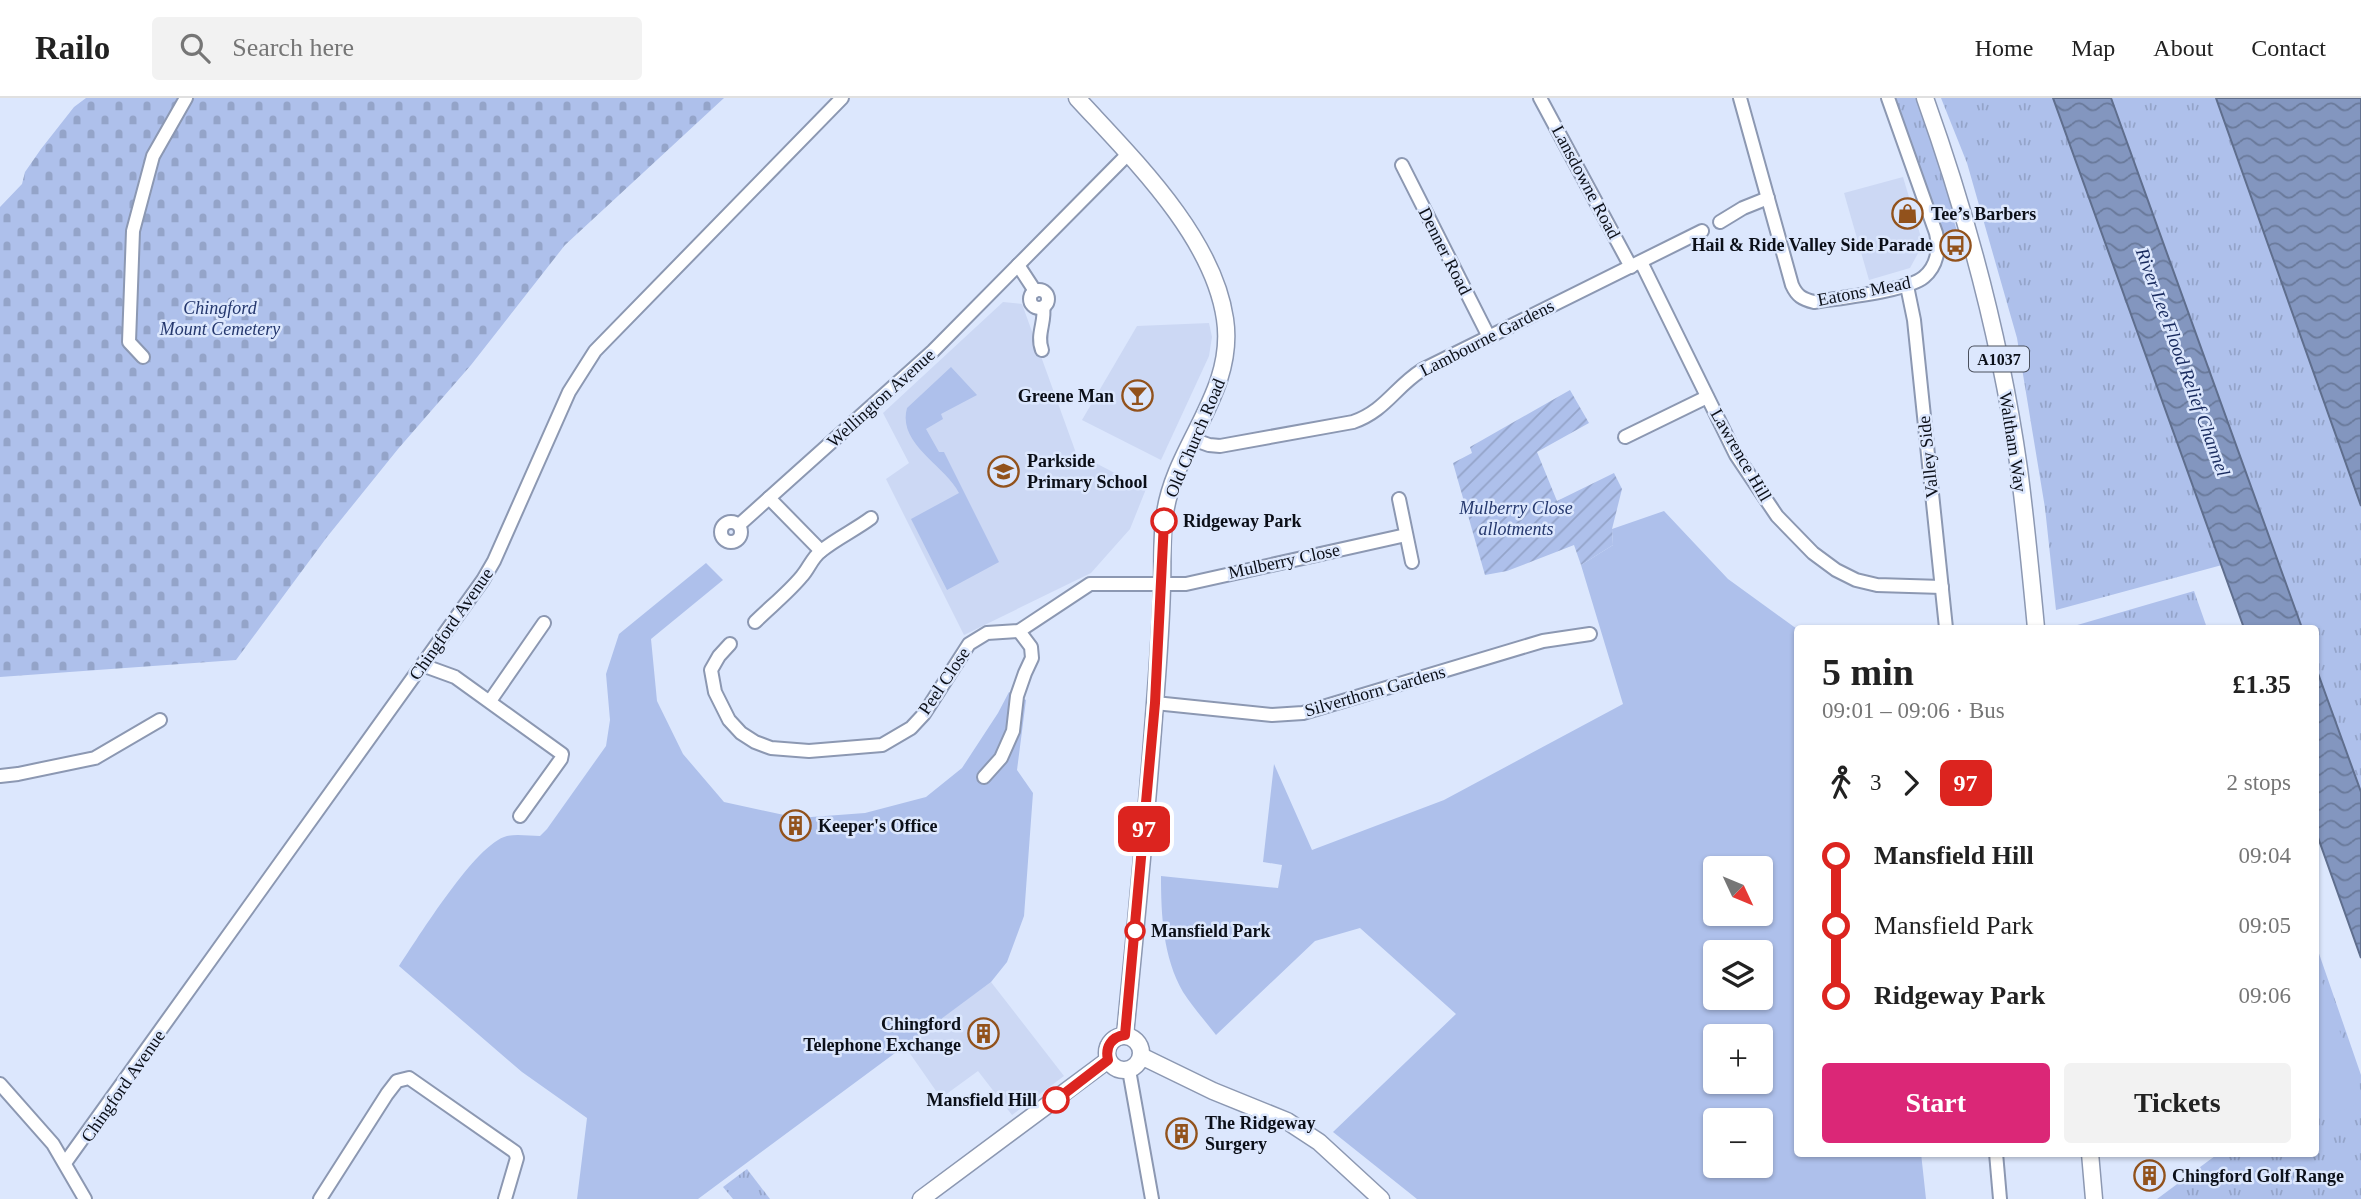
<!DOCTYPE html>
<meta charset="utf-8">
<style>
:root{--surface:#fff;--page:#f2f2f2;--text:#222;--muted:#767676;--line:#e0e0e0;--accent:#db2777}
body{margin:0;font-family:"Times New Roman",serif;background:var(--page);color:var(--text);height:100vh;display:flex;flex-direction:column;font-size:26px;white-space:nowrap}
*{box-sizing:border-box;margin:0}
p{font-size:23px;color:var(--muted)}
.icon{flex:none;width:38px;height:38px;fill:none;stroke:currentColor;stroke-width:2;stroke-linecap:round;stroke-linejoin:round}
.map{position:relative;flex:1;overflow:hidden}
.panel{position:absolute;left:1794px;top:527px;width:525px;height:532px;display:flex;flex-direction:column;background:var(--surface);border-radius:7px;box-shadow:0 2px 5px #0004}
.panel>*{flex:none}
.badge{padding:0 14px;border-radius:10px;font-size:24px;line-height:46px}
.needle{width:46px;rotate:134deg}
.tools{position:absolute;left:1703px;top:758px;display:grid;gap:14px}
.tools a{display:grid;place-items:center;width:70px;height:70px;border-radius:7px;background:var(--surface);box-shadow:0 2px 5px #0004;font-size:35px}
.map>.badge{position:absolute;translate:-50% -50%;box-shadow:0 0 0 4px #fff}
.legs{display:flex;align-items:center;gap:10px;height:77px;padding:0 28px;font-size:23px}
.legs p{margin-inline-start:auto}
.headline{display:flex;align-items:center;justify-content:space-between;height:119px;padding:0 28px}
h1{font-size:38px;font-weight:600;line-height:52px}
.primary-button{display:flex;gap:14px;margin-top:auto;padding:14px 28px}
.primary-button a{flex:1;height:80px;border-radius:7px;background:var(--accent);color:#fff;font-size:28px;font-weight:600;line-height:80px;text-align:center}
.primary-button a+a{background:var(--page);color:var(--text)}
ul{padding:0 28px;list-style:none}
li{display:flex;align-items:center;gap:24px;height:70px;font-size:26px}
li i{display:grid;place-items:center;width:10px;height:100%;margin:0 9px;background:currentColor}
li i::after{content:'';width:18px;height:18px;margin:-9px;border:5px solid;border-radius:50%;background:var(--surface)}
li p{margin-inline-start:auto}
li:first-child i{background:linear-gradient(#0000 50%,currentColor 0)}
li:last-child i{background:linear-gradient(currentColor 50%,#0000 0)}
header{display:flex;align-items:center;gap:42px;box-sizing:border-box;height:98px;padding:0 35px;background:var(--surface);border-bottom:2px solid var(--line)}
header strong{font-size:33px}
nav{display:flex;gap:38px;margin-inline-start:auto;font-size:24px}
.search{width:490px;height:63px;background:var(--page);display:flex;align-items:center;gap:18px;box-sizing:border-box;padding:0 24px;border-radius:7px;color:var(--muted);font-size:26px}
.map>svg:first-child{display:block}
</style>
<header>
<strong>Railo</strong>
<div class="search"><svg class="icon" aria-label="search" viewBox="0 0 24 24"><circle cx="10" cy="10" r="6"/><path d="M15 15l6 6"/></svg>Search here</div>
<nav><a>Home</a><a>Map</a><a>About</a><a>Contact</a></nav>
</header>
<div class="map">
<svg width="2361" height="1101" viewBox="0 0 2361 1101">
<defs>
<pattern id="grass-tufts" width="24" height="20" patternUnits="userSpaceOnUse" patternTransform="scale(1.75)"><rect width="24" height="20" fill="#aec0eb"/><path d="M3 7l-1-3M5 7V3M7 7l1-3M15 17l-1-3M17 17v-4M19 17l1-3" fill="none" stroke="#94a4c9"/></pattern>
<pattern id="cemetery-stones" width="16" height="16" patternUnits="userSpaceOnUse" patternTransform="scale(1.75)"><rect width="16" height="16" fill="#aec0eb"/><path d="M2 7V4a2 2 0 0 1 4 0v3zM10 15v-3a2 2 0 0 1 4 0v3z" fill="#94a4c9"/></pattern>
<pattern id="garden-furrows" width="10" height="10" patternUnits="userSpaceOnUse" patternTransform="scale(1.75)"><rect width="10" height="10" fill="#aec0eb"/><path d="M-1 1l2-2M0 10L10 0M9 11l2-2" fill="none" stroke="#94a4c9"/></pattern>
<pattern id="water-waves" width="16" height="10" patternUnits="userSpaceOnUse" patternTransform="scale(1.75)"><rect width="16" height="10" fill="#8396bf"/><path d="M0 5q4-4 8 0t8 0" fill="none" stroke="#69799a"/></pattern>
</defs>
<rect width="100%" height="100%" fill="#dce7fd"/>
<!-- built -->
<g fill="#ccd8f4">
<path d="M1903,79L1923,146L1910,170L1869,182L1844,95Z"/>
<path d="M1003,204L1022,206L1076,355L1146,391L1130,431L1091,475L964,537L886,381L909,365L883,315Z"/>
<path d="M1209,225L1212,239L1209,258L1161,362L1082,322L1137,228Z"/>
<path d="M991,884L1064,978L1012,1017L978,973L941,1000L904,947Z"/>
</g>
<!-- grass -->
<g fill="url(#grass-tufts)">
<path d="M1896,0H1918L1955,111L1951,112L1961,148L1949,161Z"/>
<path d="M1941,0H2053L2222,467L2056,512L2045,410L2017,240L1967,65Z"/>
<path d="M2111,0H2216L2361,408V694L2315,567V530H2302Z"/>
<path d="M2194,493L2207,530H2067Z"/>
<path d="M2315,844L2361,977V1101H2157L2219,1055H2315Z"/>
<path d="M747,1071L770,1101H733L723,1089Z"/>
</g>
<!-- cemetery -->
<path fill="url(#cemetery-stones)" d="M86,0H724L565,147L471,267L398,351L327,439L236,562L0,579V109L22,86L25,74L41,51L74,9Z"/>
<!-- park -->
<g fill="#aec0eb" fill-rule="evenodd">
<path d="M951,269L977,297L941,316L943,321L926,331L939,354H944L999,464L947,492L911,421L959,395C945,367 897,346 907,310Z"/>
<path d="M1664,413L1728,481L1797,531V1055H1921L1926,1101H1417L1333,1034L1456,916L1360,830L1315,843L1216,937C1205,923 1193,909 1183,894C1163,859 1161,817 1161,778L1278,790L1282,767L1263,764L1274,666L1312,752L1444,702L1623,606L1581,467L1613,447L1612,431ZM1715,770H1760V816H1715ZM1715,854H1760V900H1715ZM1715,938H1760V984H1715ZM1715,1022H1760V1068H1715Z"/>
<path d="M706,465L723,482L651,541L657,603L683,656L724,704L798,720L865,715L926,699L962,670L998,615L1009,594L1026,602L1017,672L1033,695L1024,818L1007,864L991,884L698,1101H577L587,1020L522,974L399,868C418,840 476,745 507,738C517,736 530,738 540,738L547,731L606,648L610,622L606,576L619,536Z"/>
<path d="M2315,864L2361,993V1005L2315,1022Z"/>
</g>
<!-- garden -->
<path fill="url(#garden-furrows)" d="M1570,292L1589,325L1537,354L1557,403L1614,375L1622,391L1612,431L1613,447L1581,467L1574,447L1507,473L1485,477L1453,365L1472,355L1470,349Z"/>
<!-- water -->
<g fill="url(#water-waves)" stroke="#5f6e8d" stroke-width="2">
<path d="M2053,0H2111L2302,530H2244Z"/>
<path d="M2216,0H2361V408Z"/>
<path d="M2315,567L2361,694V860L2315,731Z"/>
</g>
<g fill="none" stroke-linecap="round" stroke-linejoin="round">
<defs>
<g id="minor">
<path d="M1540,0L1631,169"/>
<path d="M1740,0L1792,187C1797,198 1802,201 1814,204C1838,200 1908,193 1924,179C1937,168 1940,151 1936,135L1888,0"/>
<path d="M1402,67L1489,239"/>
<path d="M1720,124L1743,110L1768,100"/>
<path d="M1641,164L1736,357L1777,418L1813,455L1836,472L1856,482L1877,487L1942,489"/>
<path d="M1018,167L1035,193"/>
<path d="M1907,188L1914,222L1946,530"/>
<circle cx="1039" cy="201" r="9"/>
<path d="M1042,252C1036,237 1046,223 1043,209"/>
<path d="M143,259L129,244L133,133L153,58L186,0"/>
<path d="M1625,339L1707,299"/>
<path d="M1192,341L1209,347L1220,348L1353,324C1385,313 1395,289 1422,272L1702,133"/>
<path d="M769,400L821,453"/>
<path d="M1399,401L1412,464"/>
<circle cx="731" cy="434" r="10"/>
<path d="M739,427L933,253L1128,56"/>
<path d="M755,524C770,509 788,495 802,478C809,470 812,460 821,453C837,440 855,432 871,420"/>
<path d="M730,546L719,558L711,572L715,594L729,622L741,635L755,644L771,650L809,653L882,647L911,630L924,616L969,546L987,535L1019,533L1090,486H1186L1406,437"/>
<path d="M422,567L455,579L562,656L561,661L520,718"/>
<path d="M490,603L544,525"/>
<path d="M1155,605L1272,617L1303,615L1543,543L1590,536"/>
<path d="M0,678L18,676L95,660L160,622"/>
<path d="M984,679L1001,660L1013,633L1017,598L1025,575L1032,560L1031,549L1019,533"/>
<path d="M1129,972L1152,1101"/>
<path d="M0,986L53,1046L85,1101"/>
<path d="M1996,1055L2000,1101"/>
<path d="M65,1065L483,482L494,463L569,294L595,253L842,0"/>
<path d="M320,1101L387,996L397,983L409,980L515,1054L517,1060L505,1101"/>
</g>
<g id="major">
<path d="M1077,0C1132,60 1213,138 1225,221C1236,294 1175,347 1165,415C1161,440 1163,464 1162,489C1161,528 1158,567 1155,605C1147,716 1136,827 1125,937"/>
<path d="M1925,0C1968,120 2001,244 2019,371C2026,424 2031,477 2036,530"/>
<circle cx="1124" cy="955" r="17"/>
<path d="M1141,958L1213,993L1287,1023L1319,1044L1381,1101"/>
<path d="M2090,1055L2094,1101"/>
<path d="M921,1101L1108,962"/>
</g>
</defs>
<!-- minor casing -->
<use href="#minor" stroke="#8c98b2" stroke-width="16"/>
<!-- major casing -->
<use href="#major" stroke="#8c98b2" stroke-width="19"/>
<!-- minor -->
<use href="#minor" stroke="#fff" stroke-width="12"/>
<!-- major -->
<use href="#major" stroke="#fff" stroke-width="16"/>
</g>
<g fill="none" stroke-linecap="round" stroke-linejoin="round">
<defs>
<path id="line-1" d="M1056,1002L1108,962C1105,949 1111,939 1125,937L1155,605L1164,423"/>
</defs>
<!-- line-1 casing -->
<use href="#line-1" stroke="#fff" stroke-width="16"/>
<!-- line-1 -->
<use href="#line-1" stroke="#dc241f" stroke-width="10"/>
</g>
<!-- icons -->
<defs>
<symbol id="shop-ring" viewBox="-11 -11 22 22"><circle r="9.5" fill="#dce7fd" stroke="#92521c" stroke-width="1.5"/><path d="M-5-2.5h2.3a2.7 3.5 0 0 1 5.4 0H5L5.5 6h-11ZM-1.5-2.5h3a1.5 2.3 0 0 0-3 0Z" fill="#92521c"/></symbol>
<symbol id="bus-ring" viewBox="-11 -11 22 22"><circle r="9.5" fill="#dce7fd" stroke="#92521c" stroke-width="1.5"/><path d="M-5-6H5V4H4V6H2V4H-2V6H-4V4H-5ZM-3.5-4V0h7V-4ZM-3.5 1.2v1.5H-2V1.2ZM2 1.2v1.5H3.5V1.2Z" fill="#92521c"/></symbol>
<symbol id="bar-ring" viewBox="-11 -11 22 22"><circle r="9.5" fill="#dce7fd" stroke="#92521c" stroke-width="1.5"/><path d="M-6-5H6L.8 .8V4.5H3.5V6h-7V4.5H-.8V.8Z" fill="#92521c"/></symbol>
<symbol id="school-ring" viewBox="-11 -11 22 22"><circle r="9.5" fill="#dce7fd" stroke="#92521c" stroke-width="1.5"/><path d="M0-5L7-2L0 1L-7-2ZM-4 1L0 2.5L4 1V4Q0 6-4 4Z" fill="#92521c"/></symbol>
<symbol id="building-ring" viewBox="-11 -11 22 22"><circle r="9.5" fill="#dce7fd" stroke="#92521c" stroke-width="1.5"/><path d="M-4-6H4V6H1V3H-1V6H-4ZM-2.5-4.3h1.7v1.8h-1.7ZM.8-4.3h1.7v1.8H.8ZM-2.5-1h1.7V.8h-1.7ZM.8-1h1.7V.8H.8Z" fill="#92521c"/></symbol>
</defs>
<g fill-rule="evenodd">
<use href="#shop-ring" x="1890" y="98" width="35" height="35"/>
<use href="#bus-ring" x="1938" y="130" width="35" height="35"/>
<use href="#bar-ring" x="1120" y="280" width="35" height="35"/>
<use href="#school-ring" x="986" y="356" width="35" height="35"/>
<use href="#building-ring" x="778" y="710" width="35" height="35"/>
<use href="#building-ring" x="966" y="918" width="35" height="35"/>
<use href="#building-ring" x="1164" y="1018" width="35" height="35"/>
<use href="#building-ring" x="2132" y="1060" width="35" height="35"/>
</g>
<!-- markers -->
<g fill="#fff" stroke="#dc241f" stroke-width="3.5">
<circle cx="1164" cy="423" r="12"/>
<circle cx="1135" cy="833" r="9"/>
<circle cx="1056" cy="1002" r="12"/>
</g>
<g text-anchor="middle" dominant-baseline="central" stroke-width="5" stroke-linejoin="round" paint-order="stroke">
<!-- shield labels -->
<rect fill="#dce7fd" stroke="#4a505d" stroke-width="2" x="1969" y="248.5" width="60" height="25" rx="5"/>
<g font-size="16" font-weight="bold" fill="#0b0f18">
<text x="1999" y="261">A1037</text>
</g>
<!-- street labels -->
<g font-size="18" fill="#0b0f18" stroke="#dce7fd">
<text transform="translate(1586 84) rotate(62)">Lansdowne Road</text>
<text transform="translate(1445 153) rotate(63)">Denner Road</text>
<text transform="translate(1864 193) rotate(-11)">Eatons Mead</text>
<text transform="translate(1487 240) rotate(-27)">Lambourne Gardens</text>
<text transform="translate(881 300) rotate(-42)">Wellington Avenue</text>
<text transform="translate(1195 340) rotate(-67)">Old Church Road</text>
<text transform="translate(2013 344) rotate(81)">Waltham Way</text>
<text transform="translate(1741 357) rotate(60)">Lawrence Hill</text>
<text transform="translate(1928 359) rotate(-96)">Valley Side</text>
<text transform="translate(1284 463) rotate(-12)">Mulberry Close</text>
<text transform="translate(451 526) rotate(-55)">Chingford Avenue</text>
<text transform="translate(944 583) rotate(-56)">Peel Close</text>
<text transform="translate(1375 593) rotate(-16)">Silverthorn Gardens</text>
<text transform="translate(123 988) rotate(-55)">Chingford Avenue</text>
</g>
<!-- poi labels -->
<g font-size="18" font-weight="bold" fill="#0b0f18" stroke="#dce7fd" text-anchor="start">
<text x="1931" y="116">Tee’s Barbers</text>
<text x="1933" y="147" text-anchor="end">Hail &amp; Ride Valley Side Parade</text>
<text x="1114" y="298" text-anchor="end">Greene Man</text>
<text x="1027" y="363">Parkside<tspan x="1027" dy="21">Primary School</tspan></text>
<text x="818" y="728">Keeper's Office</text>
<text x="961" y="926" text-anchor="end">Chingford<tspan x="961" dy="21">Telephone Exchange</tspan></text>
<text x="1205" y="1025">The Ridgeway<tspan x="1205" dy="21">Surgery</tspan></text>
<text x="2172" y="1078">Chingford Golf Range</text>
</g>
<!-- park labels -->
<g font-size="18" font-style="italic" fill="#25386e" stroke="#dce7fd">
<text x="220" y="210">Chingford<tspan x="220" dy="21">Mount Cemetery</tspan></text>
<text x="1516" y="410">Mulberry Close<tspan x="1516" dy="21">allotments</tspan></text>
</g>
<!-- stop labels -->
<g font-size="18" font-weight="bold" fill="#0b0f18" stroke="#dce7fd" text-anchor="start">
<text x="1183" y="423">Ridgeway Park</text>
<text x="1151" y="833">Mansfield Park</text>
<text x="1037" y="1002" text-anchor="end">Mansfield Hill</text>
</g>
<!-- water labels -->
<g font-size="19" font-style="italic" fill="#182a5e" stroke="#dce7fd">
<text transform="translate(2183 264) rotate(70)">River Lee Flood Relief Channel</text>
</g>
</g>
</svg>
<div class="tools">
<a><svg class="needle" viewBox="-14 -14 28 28"><path d="M0-13l5 13h-10z" fill="#e53935"/><path d="M0 13l5-13h-10z" fill="#767676"/></svg></a>
<a><svg class="icon" aria-label="layers" viewBox="0 0 24 24"><path d="M12 4l9 5-9 5-9-5zM3 14l9 5 9-5"/></svg></a>
<a>+</a>
<a>−</a>
</div>
<b class="badge" style="left:1144px;top:731px;background:#dc241f;color:#fff">97</b>
<section class="panel">
<div class="headline"><div><h1>5 min</h1><p>09:01 – 09:06 · Bus</p></div><b>£1.35</b></div>
<div class="legs"><svg class="icon" aria-label="walk" viewBox="0 0 24 24"><circle cx="13" cy="4" r="2"/><path d="M13 8l-2 6 4 7M11 14l-3 7M7 12l3-4h3l4 4"/></svg>3<svg class="icon" aria-label="forward" viewBox="0 0 24 24"><path d="M9 5l7 7-7 7"/></svg><b class="badge" style="background:#dc241f;color:#fff">97</b><p>2 stops</p></div>
<ul>
<li><i style="color:#dc241f"></i><b>Mansfield Hill</b><p>09:04</p></li>
<li><i style="color:#dc241f"></i><span>Mansfield Park</span><p>09:05</p></li>
<li><i style="color:#dc241f"></i><b>Ridgeway Park</b><p>09:06</p></li>
</ul>
<div class="primary-button"><a>Start</a><a>Tickets</a></div>
</section>
</div>
